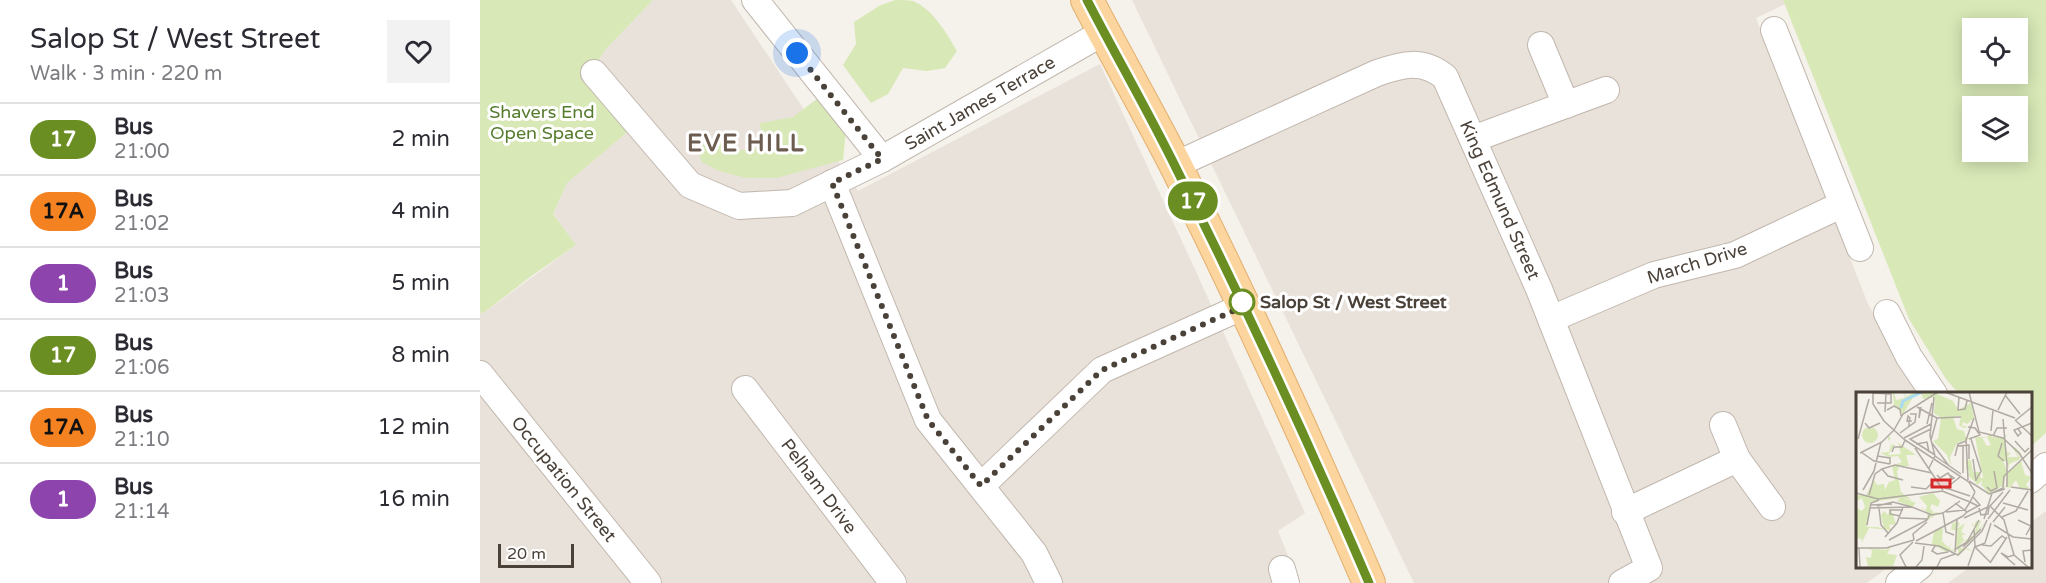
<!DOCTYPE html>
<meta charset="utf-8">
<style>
:root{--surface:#fff;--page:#f2f2f3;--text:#2b2b33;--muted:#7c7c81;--line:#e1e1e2}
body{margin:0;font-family:"Varela Round",sans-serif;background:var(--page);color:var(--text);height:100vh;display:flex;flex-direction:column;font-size:22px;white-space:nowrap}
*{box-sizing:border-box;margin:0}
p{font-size:20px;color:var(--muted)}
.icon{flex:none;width:33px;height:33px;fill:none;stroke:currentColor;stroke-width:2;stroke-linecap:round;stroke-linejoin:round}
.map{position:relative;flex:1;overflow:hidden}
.drawer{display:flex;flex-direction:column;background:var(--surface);width:480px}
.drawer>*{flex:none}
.badge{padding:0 12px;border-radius:20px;font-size:21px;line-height:39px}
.buttons{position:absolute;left:1482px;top:18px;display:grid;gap:12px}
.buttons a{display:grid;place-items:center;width:66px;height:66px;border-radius:0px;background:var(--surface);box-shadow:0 3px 15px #0003;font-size:30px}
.scale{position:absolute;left:18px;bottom:15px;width:76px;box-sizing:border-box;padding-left:6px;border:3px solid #4a4139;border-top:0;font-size:16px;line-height:21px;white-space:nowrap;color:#4a4139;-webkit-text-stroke:4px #fff;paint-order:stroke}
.you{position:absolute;width:30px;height:30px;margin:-15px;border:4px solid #fff;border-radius:50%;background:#1a73e8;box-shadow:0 0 0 9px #1a73e833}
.map>.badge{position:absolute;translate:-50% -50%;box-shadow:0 0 0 3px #fff}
.round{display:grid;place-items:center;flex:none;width:63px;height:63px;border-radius:0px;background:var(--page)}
.overview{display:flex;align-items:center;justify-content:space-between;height:102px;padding:0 30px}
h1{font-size:28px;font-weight:600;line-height:45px}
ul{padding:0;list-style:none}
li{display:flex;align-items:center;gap:18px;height:72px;padding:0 30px;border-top:2px solid var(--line)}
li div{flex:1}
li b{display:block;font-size:22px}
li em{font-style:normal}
li .badge{min-width:66px;font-weight:700;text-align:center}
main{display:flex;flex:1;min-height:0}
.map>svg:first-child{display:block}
</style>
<main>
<section class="drawer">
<div class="overview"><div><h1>Salop St / West Street</h1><p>Walk · 3 min · 220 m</p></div><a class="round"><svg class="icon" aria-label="heart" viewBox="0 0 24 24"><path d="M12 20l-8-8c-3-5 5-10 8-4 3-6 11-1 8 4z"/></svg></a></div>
<ul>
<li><span class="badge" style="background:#6b8e23;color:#fff">17</span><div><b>Bus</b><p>21:00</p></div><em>2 min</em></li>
<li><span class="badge" style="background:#f58220;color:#111">17A</span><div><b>Bus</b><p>21:02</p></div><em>4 min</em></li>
<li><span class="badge" style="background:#8e44ad;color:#fff">1</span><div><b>Bus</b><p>21:03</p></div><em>5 min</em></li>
<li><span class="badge" style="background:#6b8e23;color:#fff">17</span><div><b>Bus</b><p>21:06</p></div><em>8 min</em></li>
<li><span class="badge" style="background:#f58220;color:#111">17A</span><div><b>Bus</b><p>21:10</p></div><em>12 min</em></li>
<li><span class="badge" style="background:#8e44ad;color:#fff">1</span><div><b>Bus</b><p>21:14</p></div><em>16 min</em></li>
</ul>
</section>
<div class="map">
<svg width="1566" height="583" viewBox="0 0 1566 583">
<rect width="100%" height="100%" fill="#f5f1eb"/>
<!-- residential -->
<g fill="#e9e2da">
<path d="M173,0H251L378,191L620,64L718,276L825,513L798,531L811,563L788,570L792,583H0V311L2,314L96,245L73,214L87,183L151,129L105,79L126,49Z"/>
<path d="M652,0H1303L1305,4L1276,18L1388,304L1441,394H1377V566L1408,567L1387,583H934Z"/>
<path d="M1566,511V583H1468L1490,567L1550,566V523Z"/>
</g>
<!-- green -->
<g fill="#d8e8b6" fill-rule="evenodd">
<path d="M0,0H173L126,49L105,79L151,129L87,183L73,214L96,245L50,277L2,314L0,311Z"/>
<path d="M415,0C421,0 428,0 433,1C453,9 467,34 477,51L465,68L447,71L423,68L408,94L391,103L363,65L376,44L374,22L399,6Z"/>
<path d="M1303,0H1566V433L1550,447V394H1479L1466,379L1429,319ZM1492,28H1538V74H1492ZM1492,106H1538V152H1492Z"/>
<path d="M337,99L366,131L363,160L296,178H266L239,171L222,162L215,146L242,142L244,152L283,148L280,123L313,117Z"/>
</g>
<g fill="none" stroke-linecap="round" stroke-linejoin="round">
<defs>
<g id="minor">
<path d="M275,0L402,159"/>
<path d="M1294,30L1380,248"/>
<path d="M1061,45L1086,105"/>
<path d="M114,73L210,185L259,206L312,203L402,159L624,32"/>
<path d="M993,139L1126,90"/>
<path d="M695,165L897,73C923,64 942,59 965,77L1059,289L1169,568L1142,583"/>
<path d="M352,183L448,420L554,553L569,583"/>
<path d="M1407,313L1429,357L1454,394"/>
<path d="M1071,319L1174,275L1255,255L1361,205"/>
<path d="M0,374L168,583"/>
<path d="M265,389L413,583"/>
<path d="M1257,459L1292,507"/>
<path d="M1550,480L1566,466"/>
<path d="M501,486L622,370L764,306"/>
<path d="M1145,512L1257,459L1243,425"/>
<path d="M802,569L806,583"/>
<path d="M1419,583L1440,566"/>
</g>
<path id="major" d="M607,0C636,56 668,111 697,168C765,305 829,443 889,583"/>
</defs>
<!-- minor casing -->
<use href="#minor" stroke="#c1b7ae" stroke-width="28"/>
<!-- major casing -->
<use href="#major" stroke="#e2af6d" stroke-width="34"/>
<!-- minor -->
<use href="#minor" stroke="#fff" stroke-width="26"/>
<!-- major -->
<use href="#major" stroke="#fcd59e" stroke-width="32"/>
</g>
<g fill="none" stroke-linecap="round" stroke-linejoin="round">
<defs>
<path id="line" d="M607,0C636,56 668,111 696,168C765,305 829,443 889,583"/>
</defs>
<!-- line casing -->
<use href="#line" stroke="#fff" stroke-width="14"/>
<!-- line -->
<use href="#line" stroke="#6b8e23" stroke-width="9"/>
<!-- walk -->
<path stroke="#4a4139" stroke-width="6" stroke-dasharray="0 10.8" d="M317,53L402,159L352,183L448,420L501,486L622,370L764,306L762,302"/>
</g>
<!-- markers -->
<circle fill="#fff" stroke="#6b8e23" stroke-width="3" cx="762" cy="302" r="12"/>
<g text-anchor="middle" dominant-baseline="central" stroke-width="6" stroke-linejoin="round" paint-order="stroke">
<!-- street labels -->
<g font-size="18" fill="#4a4139" stroke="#fff">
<text transform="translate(500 103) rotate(-30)">Saint James Terrace</text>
<text transform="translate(1020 200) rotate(66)">King Edmund Street</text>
<text transform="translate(1217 263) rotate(-17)">March Drive</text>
<text transform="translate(84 479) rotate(51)">Occupation Street</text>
<text transform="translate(339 486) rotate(53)">Pelham Drive</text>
</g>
<!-- park labels -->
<g font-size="18" fill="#557b2c" stroke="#fff">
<text x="62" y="112">Shavers End<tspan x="62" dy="21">Open Space</tspan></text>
</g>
<!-- stop labels -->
<g font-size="18" font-weight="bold" fill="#4a4139" stroke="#fff" text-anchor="start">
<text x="780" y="302">Salop St / West Street</text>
</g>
<!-- district labels -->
<g font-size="24" font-weight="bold" letter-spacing="1.5" fill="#6c5d50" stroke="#fff">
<text x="266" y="143">EVE HILL</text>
</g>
</g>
<!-- overview -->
<g transform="translate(1376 392)">
<rect width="176" height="176" fill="#f5f1eb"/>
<path d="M33,0H38L40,8L49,6L48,0L50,5L59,0H77L97,9L102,18L115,11L118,26L111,32L107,30L106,34H111V35L107,36L103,33L105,24L97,25L101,37L108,39L110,46L119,45H131L126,46L131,54L135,53L131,45L134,41L136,45L147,46L151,42L154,40L163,47L154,40L151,42L148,49L151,60L155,61L151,65H162L155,53L161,57L156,52L165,61L166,65L159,59L165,67L153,72V77L151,69H147L151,79L147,93L150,95L151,82L165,69L169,83L175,85L170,93L175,98L164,97L160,88L153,97L151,90V95L150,96L146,94L133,102L126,93L125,97L126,88L122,93L111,82L114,80L110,77V68H115L117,80H125L124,86H127L119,45L101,51L94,65L95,74L91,63L77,49L82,47L85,26L78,21L79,5L67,7L65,1L59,2L47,22L38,14L37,2ZM6 43a8 8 0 1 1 16 0a8 8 0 1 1-16 0ZM32,44L60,63H50L53,74H43L41,80L45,100L56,108L48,106L60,111L56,115L41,109L44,106L14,110L11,135H21L28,137L25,123L28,119L32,123L35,117L40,132L33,133L35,138L13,136L5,152L6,147L0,146L1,116L6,119L9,115L6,106L1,109L0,103H10L18,88L21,93L28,92L29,98L33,90L39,88L36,74L46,70L42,64L33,65L24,61L33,60L35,53L39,52L32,63L45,62L42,51L35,46L32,49ZM77,101L84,109L82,115L76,112L74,116L78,121L83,120L72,128L71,120L64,115L70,118L71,114L63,105ZM101,129L104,132L99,138L109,131L105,140L110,143H106L108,149L119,142L120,134H116V131L118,134L120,129H125L121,139L129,130L119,145L111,152L106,155L117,146L111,150L107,149L103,155L108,157L115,150H116L110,156L115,158V159L110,157L102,164V156L100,158L96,159L94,158L92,161L76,152L78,139L87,136L86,149L93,156L95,150L94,157L99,158L101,138H95L96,132ZM35,154L31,162L41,163L37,174L12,175L10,165L15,166L16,158L12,157V156L30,158Z" fill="#d8e8b6"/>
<path fill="none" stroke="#aadcef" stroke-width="3" d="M45,16L47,9L66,0"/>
<path fill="none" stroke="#b1aba4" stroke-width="1.5" d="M17,0V12L28,29L51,50M89,0L159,26M113,0L123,40L147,46L163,61L176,81M17,1L35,2M149,3L164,22M103,5L102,18L109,17L111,9M21,11H35V1M61,15L81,26M64,15L63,26L65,15M31,18L38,14L44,17L45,24M142,18L151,0M29,20L30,1M81,26L105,25M147,27L151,73M159,28L176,44M160,28L176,15M9,31L13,36L24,31M71,32L76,11M53,34V29L54,26L52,24L51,29H56M112,35L119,36L124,43L113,47M75,37L54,47L79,63M162,37L165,41L162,44L158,38L176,31M38,38L47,22L82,0M135,39L137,18M44,41L59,30L60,22H54M137,44L141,36H151M48,46L75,32M110,46L112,88M2,47L13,7M115,47L125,79L120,88M49,48L113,90L119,100M75,48L81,26M110,48L118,26M159,49L169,60L173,56M76,51L93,74M146,51L142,64L148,69M60,52L71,50L73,60M101,54L113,53V67M59,56L87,98M5,60L18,69L34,72M36,60L38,55H46L49,48M4,61L26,50L38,38M21,64L34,66V72M79,64L105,82M99,64L102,52L110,49M117,67L120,89M151,71V95M73,76L79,64L74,44L78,5M26,77L32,84L47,88M18,79L25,50M107,81V53M81,83L84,86L92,81L96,87L98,86L94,83M113,89L133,102L149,97M55,95L70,97L76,91M131,95L135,99L141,96L138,79M155,95L176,98M90,96L114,104M89,97L104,85M7,98L18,79M86,99L114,110L119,100M147,100L134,114L148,128L158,163L172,175M0,101L22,107L87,99M13,103L19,82L26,77L39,73L76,81M99,111L111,120L107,124M147,111L172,118M15,113L36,112M21,114L37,110L56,115M14,116L56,115L76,123L87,121M23,116L25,133L32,141M123,116L125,123L132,122L133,115M109,118L114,110L122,114M90,120L109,118M111,120L124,113L117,105M44,124L34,122V118H47M146,125L160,119L172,99M44,126L72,127M108,126L134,114M128,127L136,101L147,96L148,84L176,58M132,127L154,98M162,128L175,134L170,143M137,130L149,115M11,133L15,111L23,108M138,133L157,145L176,147M98,143L90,140L87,121L104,109M29,145L41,131L47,115M33,148L71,128L74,122M58,148L57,142L71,130M60,149L107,124M59,151L83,154L102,163L126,139L131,128M126,153L135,154L146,144L150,147M79,154L76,159L81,162L92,160M107,155L125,137M119,155L129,151L135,131M119,155L134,170M0,156H31M3,156L4,175M30,156L58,148M100,157L111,150L123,128M99,160L101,128M158,163L152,165L145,161L159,173M169,170L167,159L176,158M134,171L151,145M112,174L119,154L118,137M50,175L44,163L57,150M60,175L66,168L68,154M81,175L85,167L99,162"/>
<path fill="#d62828" fill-opacity="0.15" stroke="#d62828" stroke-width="3" d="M76,88H94V95H76Z"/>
<rect width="176" height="176" fill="none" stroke="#4a4139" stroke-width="3"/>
</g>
</svg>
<div class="buttons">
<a><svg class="icon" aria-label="locate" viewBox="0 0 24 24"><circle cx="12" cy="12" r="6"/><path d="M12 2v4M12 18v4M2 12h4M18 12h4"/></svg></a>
<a><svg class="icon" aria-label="layers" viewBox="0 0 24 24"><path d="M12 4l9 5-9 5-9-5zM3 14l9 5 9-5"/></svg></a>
</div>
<div class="scale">20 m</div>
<div class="you" style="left:317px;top:53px"></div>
<b class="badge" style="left:713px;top:201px;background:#6b8e23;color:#fff">17</b>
</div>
</main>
